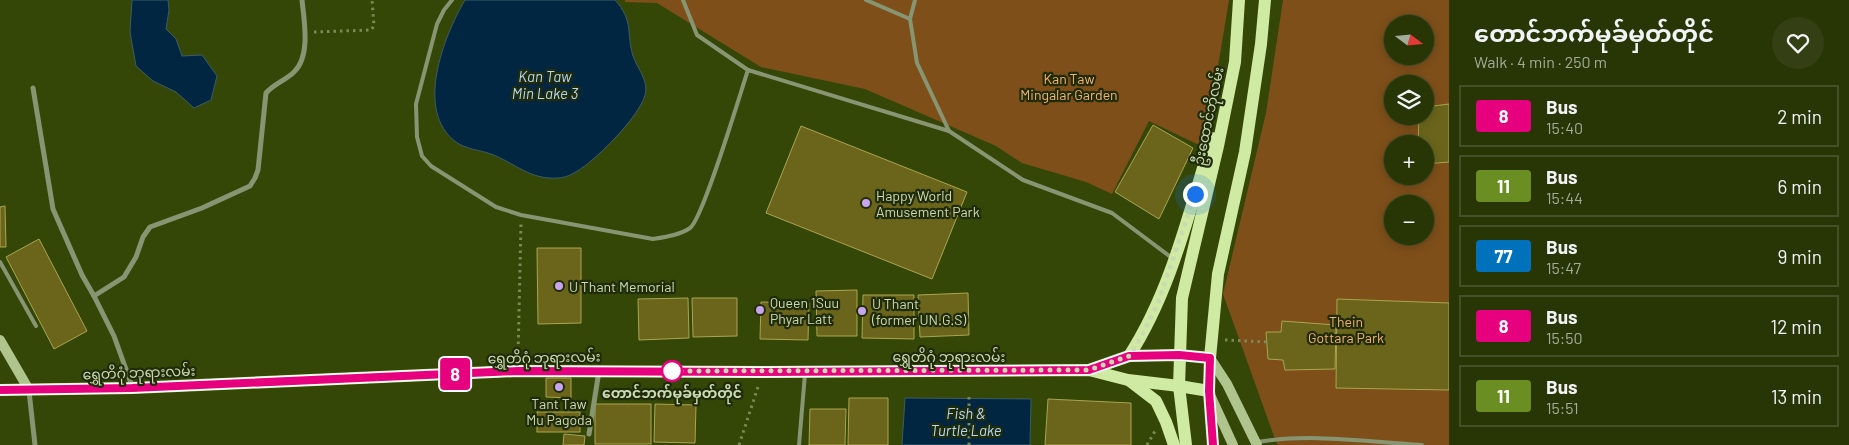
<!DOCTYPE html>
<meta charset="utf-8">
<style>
:root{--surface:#283505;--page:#344013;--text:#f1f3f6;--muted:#a5ab9a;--line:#445027}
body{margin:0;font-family:Barlow,"Noto Sans Myanmar",sans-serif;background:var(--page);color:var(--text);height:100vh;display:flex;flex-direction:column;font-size:19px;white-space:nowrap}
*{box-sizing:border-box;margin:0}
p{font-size:16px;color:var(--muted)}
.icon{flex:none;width:28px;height:28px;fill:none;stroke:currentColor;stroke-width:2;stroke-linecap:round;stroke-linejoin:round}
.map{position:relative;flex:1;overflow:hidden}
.side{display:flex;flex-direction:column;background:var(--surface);width:400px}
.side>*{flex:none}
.badge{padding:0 10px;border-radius:4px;font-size:18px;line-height:32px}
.needle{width:32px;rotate:106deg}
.tools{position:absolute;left:1384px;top:15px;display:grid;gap:10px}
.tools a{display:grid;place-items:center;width:50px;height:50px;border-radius:50%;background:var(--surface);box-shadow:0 2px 12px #0003,0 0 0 1px var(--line);font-size:25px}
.you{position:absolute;width:25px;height:25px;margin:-12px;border:4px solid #fff;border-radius:50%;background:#1a73e8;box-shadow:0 0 0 8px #1a73e833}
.map>.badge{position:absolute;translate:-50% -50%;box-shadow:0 0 0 2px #fff}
.round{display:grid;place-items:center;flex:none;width:52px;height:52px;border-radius:26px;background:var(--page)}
.summary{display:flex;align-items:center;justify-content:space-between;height:85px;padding:0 25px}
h1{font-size:24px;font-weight:700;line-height:38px}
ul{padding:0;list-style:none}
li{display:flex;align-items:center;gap:15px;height:62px;margin:0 10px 8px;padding:0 15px;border:2px solid var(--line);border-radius:0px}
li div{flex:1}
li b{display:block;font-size:19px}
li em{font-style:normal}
li .badge{min-width:55px;font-weight:700;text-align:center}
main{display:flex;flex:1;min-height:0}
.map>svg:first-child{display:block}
</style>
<main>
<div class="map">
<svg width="1449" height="445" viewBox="0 0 1449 445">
<rect width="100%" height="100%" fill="#354707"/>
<!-- green -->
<g fill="#7e4f19" fill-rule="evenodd">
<path d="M625,0H1229L1210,115L1199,145L1149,121L1112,194L1086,182L1022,163L996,146L865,89L761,67L657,3L625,2Z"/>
<path d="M1283,0H1449V445H1278L1275,439L1223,294L1266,113ZM1392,24H1425V56H1392ZM1392,84H1425V116H1392ZM1392,144H1425V176H1392ZM1392,204H1425V236H1392Z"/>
</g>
<!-- water -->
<g fill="#002642" stroke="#3d5c64">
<path d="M132,0H168L169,10L166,29L176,39L182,56L202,55L217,76L211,100L194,108L176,92L153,81L136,66L130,32Z"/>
<path d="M465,0H615C634,21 626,33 633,56C637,68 649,81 645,95C640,116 592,165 572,174C569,176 562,178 558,178C530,180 515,163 491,154C480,150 465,149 456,142C414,111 444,36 465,0Z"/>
<path d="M905,398L1031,399L1030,445H902Z"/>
</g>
<!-- building -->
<g fill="#6a651b" stroke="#aba54e">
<path d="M1449,104V162L1425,164V144H1418L1419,116H1425V107Z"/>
<path d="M1153,125L1193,148L1159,219L1115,192Z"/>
<path d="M801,126L967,192L932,279L766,213Z"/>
<path d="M5,206L6,247H0V207Z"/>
<path d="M39,239L87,331L54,349L6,257Z"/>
<path d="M537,248H581V323L538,324Z"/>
<path d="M857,290V336H817L816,291Z"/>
<path d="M968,293L969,335L920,337L918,295Z"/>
<path d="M863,295H914V339L862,338Z"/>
<path d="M688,298L689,338L639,340L638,299Z"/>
<path d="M692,298H737V336L693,337Z"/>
<path d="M1337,299L1449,303V390L1336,388Z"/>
<path d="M761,302L809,303L808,340L760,339Z"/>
<path d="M1282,321L1336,325L1335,369L1285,370L1283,360L1268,359L1266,332H1281Z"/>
<path d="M546,378H571V398L546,397Z"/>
<path d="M849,398H888V445H848Z"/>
<path d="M1048,399L1131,403V445H1045Z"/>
<rect x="595" y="404" width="56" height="40"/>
<path d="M655,404L696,405L695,443L654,442Z"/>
<path d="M810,409H846L845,445H809Z"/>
<rect x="537" y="412" width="43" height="20"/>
<path d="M564,434L585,436L584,445H563Z"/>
</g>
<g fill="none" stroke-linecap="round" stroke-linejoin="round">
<!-- path -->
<g stroke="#798a55" stroke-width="3" stroke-dasharray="2.5 4" stroke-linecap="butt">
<path d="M314,32L371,30L374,26L372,0"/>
<path d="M1225,340L1267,342"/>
<path d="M518,357L521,223"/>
<path d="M739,445L758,387"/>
<path d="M969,445V393"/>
<path d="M1147,445L1155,431"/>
</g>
<!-- lane -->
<g stroke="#889573" stroke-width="4">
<path d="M452,0L444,10L437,24L416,104L417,137L422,156L431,166L496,207L521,215L653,239C665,237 680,235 690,228C703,219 740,94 748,70"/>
<path d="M683,0L697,35L748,70L949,131"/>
<path d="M866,0L910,19"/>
<path d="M915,0L910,19L917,63L949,131L1023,180L1112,213L1172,258"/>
<path d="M0,262L36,326"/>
<path d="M1257,442C1311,433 1368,442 1422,445"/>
<path d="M799,445L805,374"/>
</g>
<!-- street -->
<g stroke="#889573" stroke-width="5">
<path d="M33,88L53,209L82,275L94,296L114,336L132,386"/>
<path d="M94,296L124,277L136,257L143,237L150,227L202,208L250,186L255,178L258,170L266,93C274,84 286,80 294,72C311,56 304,20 302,0"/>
<path d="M29,391L35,445"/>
<path d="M589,434L599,371"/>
</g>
<!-- secondary -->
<g stroke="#b0c58e" stroke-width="10">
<path d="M0,340L29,390"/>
<path d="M1210,358L1227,384L1257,445"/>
<path d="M1211,397L1233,445"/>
</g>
<!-- primary -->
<g stroke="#cfeaa2" stroke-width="12">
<path d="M1129,356C1171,291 1189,212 1212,138"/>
<path d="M1089,370L1129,356L1179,355L1210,358"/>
<path d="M1130,381L1156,401L1166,422L1174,445"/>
<path d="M0,390L132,388L518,371L764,372L1089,370L1128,380L1179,386L1209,391"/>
<path d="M1186,445L1179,386L1182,298L1218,146L1235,62L1239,0"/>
<path d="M1213,445L1209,391L1210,358L1218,274L1245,152L1261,44L1265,0"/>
</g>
</g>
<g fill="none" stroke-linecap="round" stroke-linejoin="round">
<defs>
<path id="line" d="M0,390L132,388L518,371L764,372L1089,370L1129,356L1179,355L1210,358L1209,391L1213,445"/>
</defs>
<!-- line casing -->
<use href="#line" stroke="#fff" stroke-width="11"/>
<!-- line -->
<use href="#line" stroke="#e6007e" stroke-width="8"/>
<!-- walk -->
<path stroke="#cbdab3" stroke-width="5" stroke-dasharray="0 9" d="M672,371L1089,370L1129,356L1140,339L1158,303L1195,194"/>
</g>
<!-- markers -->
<g fill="#c8a6ef" stroke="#202b0a" stroke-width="2">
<circle cx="866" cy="203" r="5"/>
<circle cx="559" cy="286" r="5"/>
<circle cx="760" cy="310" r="5"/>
<circle cx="862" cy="311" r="5"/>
<circle cx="559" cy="387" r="5"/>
</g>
<circle fill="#fff" stroke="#e6007e" stroke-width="2.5" cx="672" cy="371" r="10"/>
<g text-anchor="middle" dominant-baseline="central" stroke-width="4.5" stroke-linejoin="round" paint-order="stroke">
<!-- park labels -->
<g font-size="14" fill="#f7b36f" stroke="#202b0a">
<text x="1069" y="78">Kan Taw<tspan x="1069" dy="16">Mingalar Garden</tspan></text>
<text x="1346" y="321">Thein<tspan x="1346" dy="16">Gottara Park</tspan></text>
</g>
<!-- street labels -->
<g font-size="14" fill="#cbdab3" stroke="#202b0a">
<text transform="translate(1208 116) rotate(-78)">ဦးထောင်ဘိုလမ်း</text>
<text x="949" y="356">ရွှေတိဂုံ ဘုရားလမ်း</text>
<text transform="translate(544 357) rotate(-1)">ရွှေတိဂုံ ဘုရားလမ်း</text>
<text transform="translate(139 372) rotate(-2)">ရွှေတိဂုံ ဘုရားလမ်း</text>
</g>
<!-- poi labels -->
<g font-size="14" fill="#cbdab3" stroke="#202b0a" text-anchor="start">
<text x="876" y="195">Happy World<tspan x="876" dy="16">Amusement Park</tspan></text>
<text x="569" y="286">U Thant Memorial</text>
<text x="770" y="302">Queen 1Suu<tspan x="770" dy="16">Phyar Latt</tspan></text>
<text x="872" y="303">U Thant<tspan x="872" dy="16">(former UN.G.S)</tspan></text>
<text x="559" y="403" text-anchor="middle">Tant Taw<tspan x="559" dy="16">Mu Pagoda</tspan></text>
</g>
<!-- stop labels -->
<g font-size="14" font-weight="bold" fill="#cbdab3" stroke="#202b0a">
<text x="672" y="392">တောင်ဘက်မုခ်မှတ်တိုင်</text>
</g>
<!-- water labels -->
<g font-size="15" font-style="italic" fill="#b4d8f7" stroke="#202b0a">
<text x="545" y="76">Kan Taw<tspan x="545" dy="17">Min Lake 3</tspan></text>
<text x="966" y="413">Fish &amp;<tspan x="966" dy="17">Turtle Lake</tspan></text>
</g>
</g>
</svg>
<div class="tools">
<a><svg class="needle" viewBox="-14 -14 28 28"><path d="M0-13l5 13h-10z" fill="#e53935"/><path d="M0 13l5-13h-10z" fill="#a5ab9a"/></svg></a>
<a><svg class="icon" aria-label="layers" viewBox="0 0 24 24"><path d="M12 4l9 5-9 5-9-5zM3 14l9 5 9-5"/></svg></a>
<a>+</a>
<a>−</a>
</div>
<div class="you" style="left:1195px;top:194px"></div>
<b class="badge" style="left:455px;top:374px;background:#e6007e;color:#fff">8</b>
</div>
<section class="side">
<div class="summary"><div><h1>တောင်ဘက်မုခ်မှတ်တိုင်</h1><p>Walk · 4 min · 250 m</p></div><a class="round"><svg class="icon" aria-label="heart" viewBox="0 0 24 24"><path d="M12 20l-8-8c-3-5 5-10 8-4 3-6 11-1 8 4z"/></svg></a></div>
<ul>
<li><span class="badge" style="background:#e6007e;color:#fff">8</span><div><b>Bus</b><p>15:40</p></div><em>2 min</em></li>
<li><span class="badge" style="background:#6b8e23;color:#fff">11</span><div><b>Bus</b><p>15:44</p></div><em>6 min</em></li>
<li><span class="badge" style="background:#0072bc;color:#fff">77</span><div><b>Bus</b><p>15:47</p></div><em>9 min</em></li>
<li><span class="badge" style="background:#e6007e;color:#fff">8</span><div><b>Bus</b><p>15:50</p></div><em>12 min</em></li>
<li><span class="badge" style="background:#6b8e23;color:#fff">11</span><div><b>Bus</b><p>15:51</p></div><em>13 min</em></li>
</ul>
</section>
</main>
